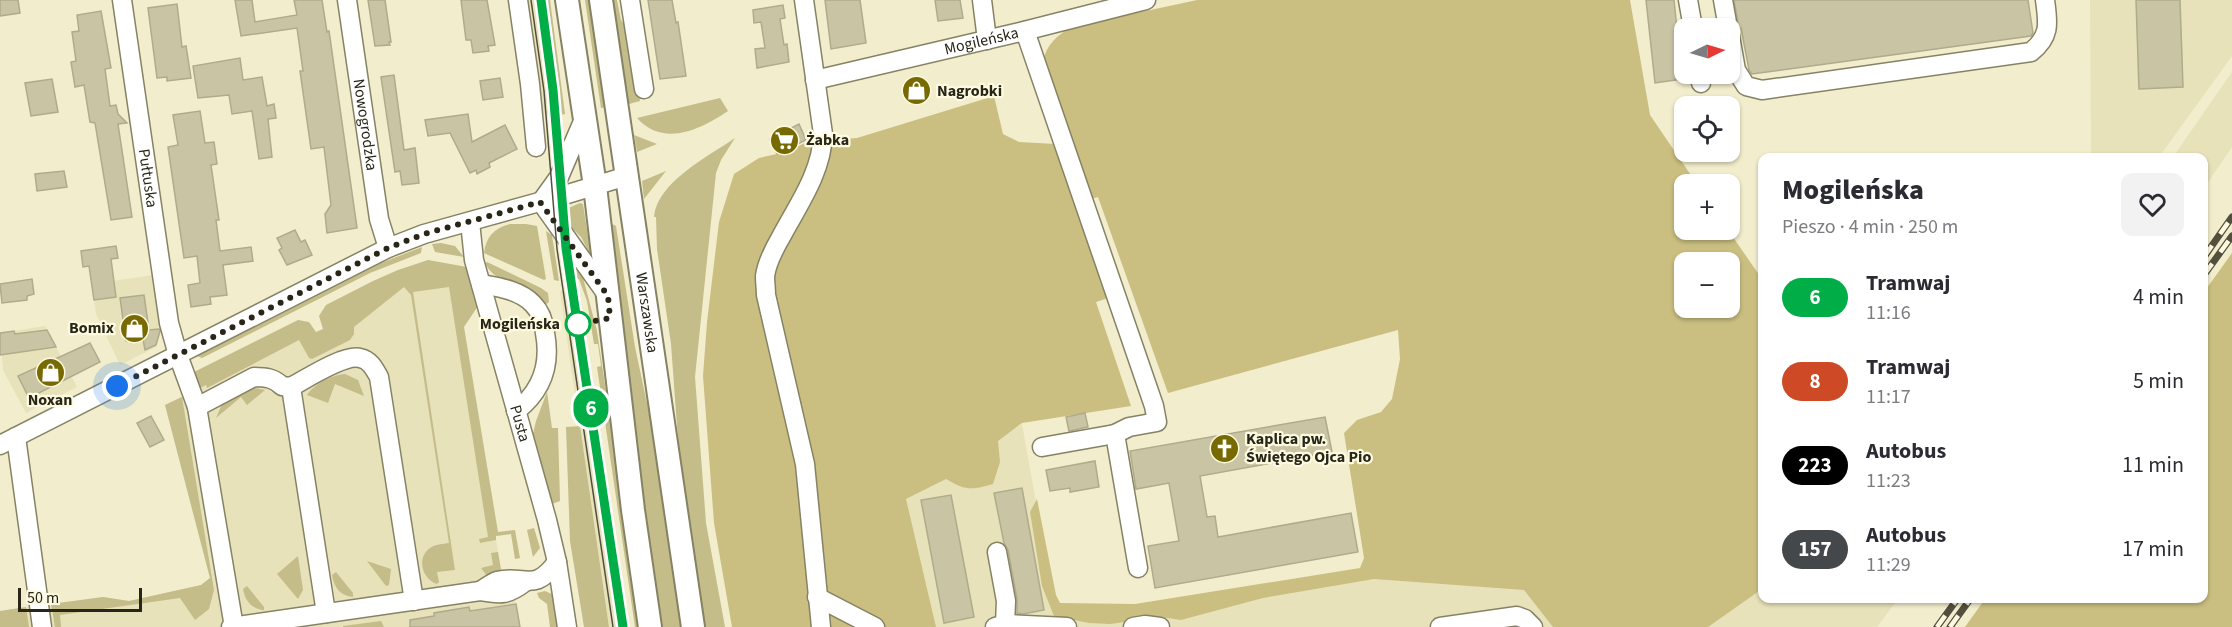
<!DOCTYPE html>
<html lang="pl">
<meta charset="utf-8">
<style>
:root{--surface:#fff;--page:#f2f2f3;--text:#2b2b33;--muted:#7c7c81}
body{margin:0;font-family:"Source Sans 3",sans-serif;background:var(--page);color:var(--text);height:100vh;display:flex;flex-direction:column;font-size:22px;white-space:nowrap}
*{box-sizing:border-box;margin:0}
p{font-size:20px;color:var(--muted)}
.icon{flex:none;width:33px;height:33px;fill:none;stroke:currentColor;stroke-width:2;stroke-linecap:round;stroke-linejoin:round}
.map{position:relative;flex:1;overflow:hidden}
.sheet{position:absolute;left:1758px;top:153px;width:450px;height:450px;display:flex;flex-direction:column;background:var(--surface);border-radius:12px;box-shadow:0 2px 4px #0004}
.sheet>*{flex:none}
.badge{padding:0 12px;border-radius:20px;font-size:21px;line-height:39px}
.needle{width:39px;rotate:85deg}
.fabs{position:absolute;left:1674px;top:18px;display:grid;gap:12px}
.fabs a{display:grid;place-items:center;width:66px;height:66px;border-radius:12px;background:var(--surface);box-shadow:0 2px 4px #0004;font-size:30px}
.scale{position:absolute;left:18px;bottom:15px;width:124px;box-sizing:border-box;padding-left:6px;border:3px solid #282619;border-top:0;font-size:16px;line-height:21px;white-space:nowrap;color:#282619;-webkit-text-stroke:4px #fefae0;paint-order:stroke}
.you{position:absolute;width:30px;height:30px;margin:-15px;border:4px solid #fff;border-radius:50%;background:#1a73e8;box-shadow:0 0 0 9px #1a73e833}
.map>.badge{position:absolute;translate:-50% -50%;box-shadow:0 0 0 3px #fff}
.round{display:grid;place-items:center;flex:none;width:63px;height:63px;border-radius:12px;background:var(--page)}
.summary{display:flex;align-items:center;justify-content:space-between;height:102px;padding:0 24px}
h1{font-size:28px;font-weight:800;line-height:45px}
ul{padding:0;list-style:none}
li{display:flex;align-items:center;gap:18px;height:84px;padding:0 24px}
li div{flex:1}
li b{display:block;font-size:22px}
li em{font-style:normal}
li .badge{min-width:66px;font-weight:700;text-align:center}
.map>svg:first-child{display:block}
</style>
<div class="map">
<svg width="2232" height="627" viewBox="0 0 2232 627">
<rect width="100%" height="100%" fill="#f2edcc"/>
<!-- built -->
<g fill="#e8e2ba">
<path d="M527,0H545L558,113L541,114Z"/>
<path d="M2090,0H2232V56L2159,157H2091Z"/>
<path d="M2232,72V147L2204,188V158L2173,157Z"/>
<path d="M422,268L452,281L463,324L501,571L510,570L520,627H0V611L103,597L129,601L201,585L210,578L165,405L304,334L310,348Z"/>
<path d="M153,275L161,330L159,338L156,347L120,365L96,314L92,284Z"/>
<path d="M575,289L579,311L626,627H609L560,291Z"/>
<path d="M45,326L77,387L26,413L3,370L0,333Z"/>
<path d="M1022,424L1057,619L1108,623L1762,506V598L1898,599L1877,627H931L905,500Z"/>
</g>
<!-- green -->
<g fill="#c4bc89">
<path d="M545,0H550L565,114L559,115Z"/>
<path d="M585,0H592L608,107L601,108Z"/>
<path d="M611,0H617L621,20L627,28L635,94H639L640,101L629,104L624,85Z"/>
<path d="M720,98L728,111C701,129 664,148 637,118Z"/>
<path d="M634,135L657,144L637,152Z"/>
<path d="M735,138L721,160L716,173L695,377L706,523L725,627H705L679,453L671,344L657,249L656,217H654C657,182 709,156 735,138Z"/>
<path d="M666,171L644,199L642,181Z"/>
<path d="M580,203L583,204L591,256L581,237L567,223L566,209Z"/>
<path d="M510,224H526L537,226L546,279L544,280L484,253C486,237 494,228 510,224Z"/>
<path d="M612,224L616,226L635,347L659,460L684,627H659L635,448L624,330L610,227Z"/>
<path d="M546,231L552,235L559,281L554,280Z"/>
<path d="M441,243L455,246L464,257L435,252L432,244Z"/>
<path d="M422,247L421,253L370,273L202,358L197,356L368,268Z"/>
<path d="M428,260L467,267L478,306L464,327L498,532L515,530L520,558L515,559L511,534L496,536V540L480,543L479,539L488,537L449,287L413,292L455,570L437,572L439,582L437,584C422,579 416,558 430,548C435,544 443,544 449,543L411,295L404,287L354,327V334L350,340L312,359L309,358L299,340L207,388L206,385L200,388L194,372L298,320L309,322L316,332L323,329L319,316L326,305L373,281L398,270Z"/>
<path d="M572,260L581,270L597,331L641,627H635L597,367L601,366L598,344H594L587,301L579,279H574Z"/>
<path d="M487,262L541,288L548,293L549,302L545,305C530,286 496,286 485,263Z"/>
<path d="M345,374L358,380L364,396L335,384L328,403L307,395C314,384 332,375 345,374Z"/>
<path d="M255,388L265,390L247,405L241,397L216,418L222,404Z"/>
<path d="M547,392L552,428H558L560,501L552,504L533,434L536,421Z"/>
<path d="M182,397L214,590L209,609L195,620L180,598L60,615L61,627H55L51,604L103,597L129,601L201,585L210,578L165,405Z"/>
<path d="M599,422L600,429L629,627H626L596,423Z"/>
<path d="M580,426L609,627H584L570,541L566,427Z"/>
<path d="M534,528L540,548L533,557L527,530Z"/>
<path d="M498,552L502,575L487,576L481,568L493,565L491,553Z"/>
<path d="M298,556L303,590L298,599L277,574Z"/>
<path d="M367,561L391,569L389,585L386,586Z"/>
<path d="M336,572L353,593V597C340,596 334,587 332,575Z"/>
<path d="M247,586L264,607V610C252,609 245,601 243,589Z"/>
<path d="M545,591L554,595L560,627H550L547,604L539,598L537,593Z"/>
<path d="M26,607L29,627H0V611Z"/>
<path d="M381,621L384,627H343V626Z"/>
</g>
<!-- forest -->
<g fill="#cabf80" fill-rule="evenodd">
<path d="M1197,0H1630L1650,115L1697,184H1684V230H1728L1762,279V589L1708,627H1553L1524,590L1374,579L1263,598L1181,620L1161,617L1110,624L1089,623L1054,616L1042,586L1030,512L1037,499L1056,595L1060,603L1135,604L1360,568L1364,558L1344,433L1357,420L1381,412L1392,399L1400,359L1398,330L1168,393L1098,197L1087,200L1043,62C1046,45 1057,35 1072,27ZM1684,262H1730V308H1684Z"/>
<path d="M994,96L1003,134L1019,142L1056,144L1108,298L1096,302L1131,406L1022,423L998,441L1000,462L993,484C972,490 966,491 946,479L906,499L936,627H732L714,523L703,376L707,322L719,222L734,174L759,158L786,152L807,142L857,138Z"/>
<path d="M2232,253V627H1965L1985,599L2204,598V292Z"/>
</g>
<!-- building -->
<g fill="#c9c4a4" stroke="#afab8b" stroke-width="1.5">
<path d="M0,0H18L20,13L0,16Z"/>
<path d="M235,0H252L255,22L297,15L294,0H322L327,32L329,31L357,228L327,233L325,214L331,205L324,147L311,149L300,71H303L297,28L241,36Z"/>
<path d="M368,0H385L391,42H389L390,45L375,46Z"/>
<path d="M461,0H487L495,45L488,46L489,51L473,53L471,40H466Z"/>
<path d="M648,0H672L676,23L678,22L686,76L660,79Z"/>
<path d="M825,0H860L866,43L831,49Z"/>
<path d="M935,0H960L963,18L938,21Z"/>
<path d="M1646,0H1674L1682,79L1655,83Z"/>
<path d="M1734,0H2028L2033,33L2031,36L1752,74L1749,70L1741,28H1739Z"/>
<path d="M2136,0H2180L2183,87L2139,89Z"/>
<path d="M177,4L182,47L186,46L191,78L167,81V77L157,78L148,8Z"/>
<path d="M783,5L785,18L780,19L784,45L787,44L789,62L757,68L755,49L765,48L761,22L754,23L753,10Z"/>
<path d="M101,11L111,68L105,69L110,106L116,105L118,114L127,123L118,124L132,217L111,220L95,123L90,122L84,85L75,87L71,62L76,61L72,32L79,31L77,15Z"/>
<path d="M240,58L243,80L262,77L267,106L274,104L276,118L268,119L272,157L259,159L252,111L232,114L229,95L198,98L193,66Z"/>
<path d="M394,75L404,150L415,148L419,183L402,185L400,171L395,172L381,77Z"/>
<path d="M500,78L503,97L483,100L480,81Z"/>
<path d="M52,79L58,112L31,116L25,83Z"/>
<path d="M200,111L205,143L214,142L217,164L211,165L219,220H216L220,251L251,247L253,261L223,265L227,295L210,297L211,304L191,307L188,285L200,283L197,256L184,258L168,147L178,145L173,115Z"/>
<path d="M468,114L472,142L505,125L517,149L489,163L490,167L477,174L476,170L470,173L450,133L428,136L425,120Z"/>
<path d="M799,124L806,140L777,154L770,139Z"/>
<path d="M64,171L67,187L37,191L35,174Z"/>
<path d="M295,230L301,242L305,240L312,255L287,265L279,250L282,248L277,238Z"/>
<path d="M116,246L118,258L111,259L116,297L94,300L89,266L83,267L81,251Z"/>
<path d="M32,279L34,294L27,296V300L2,303L0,284Z"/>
<path d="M144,295L149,330L159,329L160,331L156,345L145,350L143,339L126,341L120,298Z"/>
<path d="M47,330L56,347L0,355V333L14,331L15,334Z"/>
<path d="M90,343L100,362L29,398L18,376Z"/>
<path d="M1085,413L1088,427L1069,431L1066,417Z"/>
<path d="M151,416L164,440L150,447L137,423Z"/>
<path d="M1325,417L1332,452L1200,476L1207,517L1215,516L1218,537L1351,513L1358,552L1155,588L1148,546L1179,541L1169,483L1136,489L1130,451Z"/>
<path d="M1095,461L1099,487L1070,492V488L1050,491L1046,470Z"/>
<path d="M1022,488L1044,610L1023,614L1017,613V599L1008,550L1004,543L994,493Z"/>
<path d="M951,495L974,617L944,623L921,500Z"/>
<path d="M516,604L520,627H410V620L434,616V613L469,607L470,611Z"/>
</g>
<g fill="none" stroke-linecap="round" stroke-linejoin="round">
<defs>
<g id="minor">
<path id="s1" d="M122,0L169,323L178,355L197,407"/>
<path id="s2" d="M347,0L379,219L388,248"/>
<path d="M518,0L530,84L536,147"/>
<path d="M630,0L644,89"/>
<path d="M804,0L823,134C822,172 798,205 781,237C774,249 767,262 765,276C765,282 766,289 766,295L805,464L821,627"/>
<path d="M982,0L987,40"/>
<path d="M1688,0L1693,28"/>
<path d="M1723,0L1728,28"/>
<path d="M1025,31L1154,406L1157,422L1129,427L1115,434L1138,568"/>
<path d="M1730,36L1736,70L1746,86L1762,90L2031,52C2051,36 2048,23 2045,0"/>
<path d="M1700,74L1701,83"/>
<path id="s3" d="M815,80L1020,32L1146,0"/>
<path d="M541,202L608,296"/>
<path d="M541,202L559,177L584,119"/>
<path id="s4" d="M470,222L474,260L547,520L557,562L567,627"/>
<path d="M481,284C498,287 520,290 533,304C540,311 544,323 545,333C551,365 542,391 516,411"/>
<path d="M16,437L42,627"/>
<path d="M0,445L388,248L424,234L561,196L627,176"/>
<path d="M1042,447L1115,434"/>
<path d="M997,552L1006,601L1005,624"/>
<path d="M480,591C486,588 491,583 497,581C526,574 533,594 557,562"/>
<path d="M817,597L875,627"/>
<path d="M326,613L291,387C306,379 344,354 360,358C370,360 374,368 379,377L414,601"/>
<path d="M231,627L480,591C501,595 508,595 525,582"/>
<path d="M234,627L197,407L254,377C266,377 274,378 282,386L291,387"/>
<path d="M995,627L1005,624L1067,627"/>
<path d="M1133,627L1145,625L1160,627"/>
<path d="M1440,627L1517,616L1525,619L1533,627"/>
</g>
<g id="major">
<path d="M567,0L595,186L633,510L650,627"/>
<path id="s5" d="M601,0L693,627"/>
</g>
</defs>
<!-- minor casing -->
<use href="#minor" stroke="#868264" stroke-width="21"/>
<!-- major casing -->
<use href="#major" stroke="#868264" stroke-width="26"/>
<!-- minor -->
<use href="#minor" stroke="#fff" stroke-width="18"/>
<!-- major -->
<use href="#major" stroke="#fff" stroke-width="22"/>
<!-- tram -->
<g stroke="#524f3e" stroke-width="1.5">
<path d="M531,0L544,91L557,249L613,627"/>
<path d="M541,0L553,90L566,248L623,627"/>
</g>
<defs>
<g id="rail">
<path d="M2204,257L2232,217"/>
<path d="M2204,275L2232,236"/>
<path d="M1937,627L1958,598"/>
<path d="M1950,627L1971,598"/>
</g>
</defs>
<!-- rail casing -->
<use href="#rail" stroke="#524f3e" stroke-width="7"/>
<!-- rail -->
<use href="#rail" stroke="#fefae0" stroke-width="4.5" stroke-dasharray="14" stroke-linecap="butt"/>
</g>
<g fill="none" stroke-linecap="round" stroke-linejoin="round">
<defs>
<path id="line" d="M541,0L553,90L566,248L623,627"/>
</defs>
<!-- line casing -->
<use href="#line" stroke="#fff" stroke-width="14"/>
<!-- line -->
<use href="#line" stroke="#00ad46" stroke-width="9"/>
<!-- walk -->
<path stroke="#282619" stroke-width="6" stroke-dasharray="0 10.8" d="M117,386L388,248L424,234L540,202L608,296L610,318L578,324"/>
</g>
<!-- icons -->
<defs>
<symbol id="shop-disc" viewBox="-11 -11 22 22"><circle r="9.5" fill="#786a02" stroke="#fefae0"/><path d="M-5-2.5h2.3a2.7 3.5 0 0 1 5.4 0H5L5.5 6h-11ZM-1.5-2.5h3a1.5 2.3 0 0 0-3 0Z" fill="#fff"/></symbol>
<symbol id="supermarket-disc" viewBox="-11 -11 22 22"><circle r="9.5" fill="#786a02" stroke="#fefae0"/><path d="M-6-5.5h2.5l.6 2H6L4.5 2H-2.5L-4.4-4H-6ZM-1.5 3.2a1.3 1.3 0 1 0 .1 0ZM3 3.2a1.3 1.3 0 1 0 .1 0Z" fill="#fff"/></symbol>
<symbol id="church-disc" viewBox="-11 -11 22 22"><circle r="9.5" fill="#786a02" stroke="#fefae0"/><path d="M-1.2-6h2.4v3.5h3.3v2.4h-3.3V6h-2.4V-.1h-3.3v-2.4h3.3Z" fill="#fff"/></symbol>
</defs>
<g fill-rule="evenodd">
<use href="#shop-disc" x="900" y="74" width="33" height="33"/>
<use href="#supermarket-disc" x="768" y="124" width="33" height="33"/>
<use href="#shop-disc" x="118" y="312" width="33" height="33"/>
<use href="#shop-disc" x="34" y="356" width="33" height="33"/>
<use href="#church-disc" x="1208" y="432" width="33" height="33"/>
</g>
<!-- markers -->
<circle fill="#fff" stroke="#00ad46" stroke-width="3" cx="578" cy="324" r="12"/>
<g text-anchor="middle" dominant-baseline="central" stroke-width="4.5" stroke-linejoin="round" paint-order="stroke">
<!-- street labels -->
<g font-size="16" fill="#282619" stroke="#fefae0">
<text stroke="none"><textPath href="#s3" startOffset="171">Mogileńska</textPath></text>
<text stroke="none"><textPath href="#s2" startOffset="126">Nowogrodzka</textPath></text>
<text stroke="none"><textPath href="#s1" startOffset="180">Pułtuska</textPath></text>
<text stroke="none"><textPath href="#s5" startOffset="316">Warszawska</textPath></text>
<text stroke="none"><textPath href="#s4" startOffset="208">Pusta</textPath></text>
</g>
<!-- poi labels -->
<g font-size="16" font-weight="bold" fill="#282619" stroke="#fefae0" text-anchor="start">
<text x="937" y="91">Nagrobki</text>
<text x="806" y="140">Żabka</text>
<text x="114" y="328" text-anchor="end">Bomix</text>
<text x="50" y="400" text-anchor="middle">Noxan</text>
<text x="1246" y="439">Kaplica pw.<tspan x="1246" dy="18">Świętego Ojca Pio</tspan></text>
</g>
<!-- stop labels -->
<g font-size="16" font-weight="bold" fill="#282619" stroke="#fefae0" text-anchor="end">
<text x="560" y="324">Mogileńska</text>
</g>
</g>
</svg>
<div class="fabs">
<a><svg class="needle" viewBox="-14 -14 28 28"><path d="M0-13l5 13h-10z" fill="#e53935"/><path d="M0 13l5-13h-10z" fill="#7c7c81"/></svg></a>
<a><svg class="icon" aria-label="locate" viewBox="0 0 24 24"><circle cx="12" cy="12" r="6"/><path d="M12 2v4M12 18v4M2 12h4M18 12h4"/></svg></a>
<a>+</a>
<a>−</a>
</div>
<div class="scale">50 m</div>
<div class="you" style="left:117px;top:386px"></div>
<b class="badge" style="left:591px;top:408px;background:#00ad46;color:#fff">6</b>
<section class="sheet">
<div class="summary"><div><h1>Mogileńska</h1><p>Pieszo · 4 min · 250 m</p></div><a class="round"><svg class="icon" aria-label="heart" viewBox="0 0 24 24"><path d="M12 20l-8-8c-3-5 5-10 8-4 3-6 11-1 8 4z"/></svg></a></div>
<ul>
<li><span class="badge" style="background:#00ad46;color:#fff">6</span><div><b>Tramwaj</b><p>11:16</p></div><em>4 min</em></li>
<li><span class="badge" style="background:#ce4a27;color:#fff">8</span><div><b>Tramwaj</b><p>11:17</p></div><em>5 min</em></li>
<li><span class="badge" style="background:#000;color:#fff">223</span><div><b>Autobus</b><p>11:23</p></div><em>11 min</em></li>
<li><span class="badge" style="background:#45484a;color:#fff">157</span><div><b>Autobus</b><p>11:29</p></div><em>17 min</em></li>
</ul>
</section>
</div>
